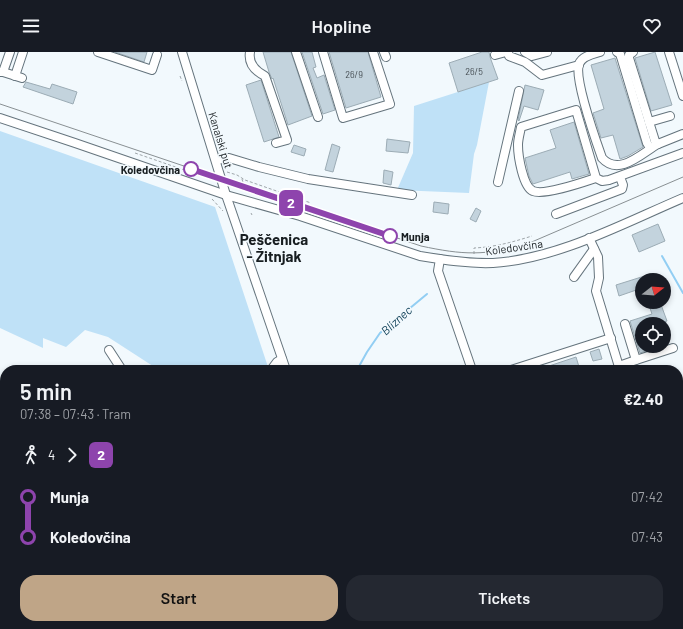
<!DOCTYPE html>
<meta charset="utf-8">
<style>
:root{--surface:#171b24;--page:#242831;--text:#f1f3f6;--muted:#9ea1a6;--accent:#bfa587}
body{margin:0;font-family:Barlow,sans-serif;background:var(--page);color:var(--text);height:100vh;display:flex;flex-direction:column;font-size:15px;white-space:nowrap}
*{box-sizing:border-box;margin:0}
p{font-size:13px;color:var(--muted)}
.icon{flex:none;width:22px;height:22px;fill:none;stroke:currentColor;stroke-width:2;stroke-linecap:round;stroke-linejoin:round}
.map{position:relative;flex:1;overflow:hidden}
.sheet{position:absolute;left:0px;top:313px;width:683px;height:264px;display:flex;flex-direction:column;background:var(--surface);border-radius:16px 16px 0 0;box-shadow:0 2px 6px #0003}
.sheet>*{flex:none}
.badge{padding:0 8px;border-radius:6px;font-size:14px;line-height:26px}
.needle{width:26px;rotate:73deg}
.buttons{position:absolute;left:635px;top:221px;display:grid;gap:8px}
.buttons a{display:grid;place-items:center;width:36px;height:36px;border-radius:50%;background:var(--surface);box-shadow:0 2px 6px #0003;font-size:20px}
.map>.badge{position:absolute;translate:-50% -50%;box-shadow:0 0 0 2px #fff}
.legs{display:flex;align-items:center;gap:6px;height:44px;padding:0 20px;font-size:13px}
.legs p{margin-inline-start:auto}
.overview{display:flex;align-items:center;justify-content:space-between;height:68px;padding:0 20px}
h1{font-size:22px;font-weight:600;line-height:30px}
.button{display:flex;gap:8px;margin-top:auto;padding:8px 20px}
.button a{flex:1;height:46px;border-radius:16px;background:var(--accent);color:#111;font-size:16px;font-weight:600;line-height:46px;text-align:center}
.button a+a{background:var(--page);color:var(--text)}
ul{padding:0 20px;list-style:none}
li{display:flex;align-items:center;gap:14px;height:40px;font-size:15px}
li i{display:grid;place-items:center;width:6px;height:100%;margin:0 5px;background:currentColor}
li i::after{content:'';width:10px;height:10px;margin:-5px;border:3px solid;border-radius:50%;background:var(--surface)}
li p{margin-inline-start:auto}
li:first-child i{background:linear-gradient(#0000 50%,currentColor 0)}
li:last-child i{background:linear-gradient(currentColor 50%,#0000 0)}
header{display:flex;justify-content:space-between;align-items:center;height:52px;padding:0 20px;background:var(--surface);font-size:18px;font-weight:600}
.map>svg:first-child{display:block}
</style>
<header><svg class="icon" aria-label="menu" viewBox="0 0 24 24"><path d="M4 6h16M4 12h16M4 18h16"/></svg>Hopline<svg class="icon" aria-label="heart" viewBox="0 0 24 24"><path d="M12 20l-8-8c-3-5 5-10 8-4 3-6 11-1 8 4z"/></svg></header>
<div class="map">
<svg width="683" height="577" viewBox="0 0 683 577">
<rect width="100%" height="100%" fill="#f2f9fd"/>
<!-- green -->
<g fill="#bfe1f7">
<path d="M489,30L477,93L474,102L469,141L397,138L413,101L414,54Z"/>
<path d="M0,79L215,155L269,318H159L108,285L85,278L66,295L43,286V296L0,276Z"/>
<path d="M683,560V577H628L645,572H678V562Z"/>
<path d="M455,572H513L522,577H463Z"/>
</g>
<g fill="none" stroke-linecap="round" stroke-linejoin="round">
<!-- stream -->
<g stroke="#92cef3" stroke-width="2">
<path d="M662,204L683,241"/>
<path d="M357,318L367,300L380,281L427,242"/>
</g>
</g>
<!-- building -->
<g fill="#c3d3dd" stroke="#9cacb5">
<path d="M115,0H147L144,10Z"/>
<path d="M263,0H291L312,64L288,73L273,26L272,27L269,20Z"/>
<path d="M302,0H312L316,15L313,16L317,26L324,23L335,58L323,62Z"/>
<path d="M329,0H368L381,45L346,56Z"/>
<path d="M482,0H489L490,5L498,27L458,40L449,11Z"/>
<path d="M655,0L672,53L651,59L635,6Z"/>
<path d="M615,6L643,95L628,104L620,107L613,83L601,86L593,61L604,57L591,13Z"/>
<path d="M261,28L279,85L264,90L246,33Z"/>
<path d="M26,30L50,37L52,32L77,40L73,52L23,35Z"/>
<path d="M525,33L544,38L538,58L524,54L519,69L518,68Z"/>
<path d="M574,70L589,122L572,127L570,120L533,132L529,124L525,106L556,96L550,78Z"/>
<path d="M387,87L410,90L408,101L386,99Z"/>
<path d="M332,92L340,95L333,120L325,118Z"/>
<path d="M294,93L306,97L304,104L291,100Z"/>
<path d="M384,118L393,120L391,133L383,131Z"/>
<path d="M434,150L449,152L448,162L433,160Z"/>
<path d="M476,156L481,159L476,170L470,167Z"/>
<path d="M658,172L665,189L639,200L632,183Z"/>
<path d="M651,222L653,228H642V236L619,244L616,233Z"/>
<path d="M648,250H660L667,269L658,272H642V294H661L640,301L630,269L652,262Z"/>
<path d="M599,297L602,307L593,309L590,300Z"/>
<path d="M576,305L580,318H540V317Z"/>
</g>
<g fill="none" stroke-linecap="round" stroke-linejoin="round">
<defs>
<g id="minor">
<path d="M98,0L152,18L157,3"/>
<path d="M182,0L226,143L286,318"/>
<path d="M250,0C248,12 255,19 265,24L287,88L276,91"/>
<path d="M296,0L318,65"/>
<path d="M323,0L343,66L390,52L373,0"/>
<path d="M384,0L386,5"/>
<path d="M508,0L509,4L525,10L542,23L579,13"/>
<path d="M525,0L532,4L547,0"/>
<path d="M600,0C593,2 582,4 579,12C574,27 596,89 602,106C619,125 642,101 658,92"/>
<path d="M617,0L620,2L622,8L647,91L650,96"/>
<path d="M633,0L629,3V6L655,89L658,92L683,82"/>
<path d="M669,0L683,44"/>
<path d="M495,3L506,0"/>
<path d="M0,20H3L10,0"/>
<path d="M3,20L22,26"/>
<path d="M15,24L23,0"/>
<path d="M0,66L75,91L226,143L300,164L420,204C444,208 469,212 493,211C558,207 624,171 683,146"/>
<path d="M649,70L670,64"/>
<path d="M216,108L229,106L259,115L308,127L412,143"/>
<path d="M596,126L576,58L521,75C520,81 518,87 518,93C518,104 523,135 533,139C544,144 584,130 596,126L602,129L609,128L683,101"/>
<path d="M498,130L519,39"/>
<path d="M556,162L622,137L623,133L620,125"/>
<path d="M589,186L598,205L599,226L596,239L620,318"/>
<path d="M440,207L438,219L472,318"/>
<path d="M574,225L594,197"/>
<path d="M625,272L636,308"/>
<path d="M109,298L122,318"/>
<path d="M619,314L636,308L673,296"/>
<path d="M271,318L277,310L282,307"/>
<path d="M511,318L611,286"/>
<path d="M0,473L5,474"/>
<path d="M0,516L5,500"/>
<path d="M236,572L239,577"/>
<path d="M434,572L443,577"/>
<path d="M63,577L64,572"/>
<path d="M191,577L193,572"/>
<path d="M280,577L283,572"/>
<path d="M332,577L336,572"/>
<path d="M395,577L399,572"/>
</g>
</defs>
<!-- minor casing -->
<use href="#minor" stroke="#65747d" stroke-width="10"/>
<!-- path -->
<g stroke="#9fa6aa" stroke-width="1" stroke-dasharray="3 2" stroke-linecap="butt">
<path d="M180,24L182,29"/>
<path d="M135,101L193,121"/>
<path d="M227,120L237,123L245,128L311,151"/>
<path d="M242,127L246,141"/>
<path d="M212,147L223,159"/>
<path d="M251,161L252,163"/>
<path d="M474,202V196C495,195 513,190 532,184"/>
</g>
<!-- minor -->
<use href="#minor" stroke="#fff" stroke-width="8"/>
<!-- tram -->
<path stroke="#899093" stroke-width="1" d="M0,52L421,194C463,203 485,204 527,192L683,125"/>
</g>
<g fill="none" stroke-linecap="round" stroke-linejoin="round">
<defs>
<path id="line-1" d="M191,117L390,184"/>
</defs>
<!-- line-1 casing -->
<use href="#line-1" stroke="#fff" stroke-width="9"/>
<!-- line-1 -->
<use href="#line-1" stroke="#8e44ad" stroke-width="6"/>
</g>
<!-- markers -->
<g fill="#fff" stroke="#8e44ad" stroke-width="2">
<circle cx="191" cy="117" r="7"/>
<circle cx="390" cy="184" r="7"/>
</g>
<g text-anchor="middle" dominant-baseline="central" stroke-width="3" stroke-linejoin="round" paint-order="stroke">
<!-- number labels -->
<g font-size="9" fill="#434b50">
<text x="474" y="19">26/5</text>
<text x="354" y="22">26/9</text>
</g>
<!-- street labels -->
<g font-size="11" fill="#181e21" stroke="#f2f9fd">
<text transform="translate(221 88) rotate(73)">Kanalski put</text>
<text transform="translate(514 195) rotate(-8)">Koledovčina</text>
</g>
<!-- stop labels -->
<g font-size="11" font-weight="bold" fill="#181e21" stroke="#f2f9fd" text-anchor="end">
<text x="180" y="117">Koledovčina</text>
<text x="401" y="184" text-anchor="start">Munja</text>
</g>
<!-- water labels -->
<g font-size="12" font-style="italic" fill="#0a3c54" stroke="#f2f9fd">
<text transform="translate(396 268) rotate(-42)">Bliznec</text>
</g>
<!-- district labels -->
<g font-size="15" font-weight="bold" fill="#181e21" stroke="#f2f9fd">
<text x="274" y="187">Peščenica<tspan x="274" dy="17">- Žitnjak</tspan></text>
</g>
</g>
</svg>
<div class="buttons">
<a><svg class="needle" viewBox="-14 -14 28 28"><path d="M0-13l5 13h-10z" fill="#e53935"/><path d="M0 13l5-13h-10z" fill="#9ea1a6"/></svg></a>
<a><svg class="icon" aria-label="locate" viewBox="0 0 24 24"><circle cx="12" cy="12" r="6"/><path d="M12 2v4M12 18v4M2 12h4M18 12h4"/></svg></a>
</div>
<b class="badge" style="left:291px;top:151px;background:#8e44ad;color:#fff">2</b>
<section class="sheet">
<div class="overview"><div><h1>5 min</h1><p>07:38 – 07:43 · Tram</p></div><b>€2.40</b></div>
<div class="legs"><svg class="icon" aria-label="walk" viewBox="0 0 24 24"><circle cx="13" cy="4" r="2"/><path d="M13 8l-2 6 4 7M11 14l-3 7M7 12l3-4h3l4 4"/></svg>4<svg class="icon" aria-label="forward" viewBox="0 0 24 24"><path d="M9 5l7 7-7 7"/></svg><b class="badge" style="background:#8e44ad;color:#fff">2</b></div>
<ul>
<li><i style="color:#8e44ad"></i><b>Munja</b><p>07:42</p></li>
<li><i style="color:#8e44ad"></i><b>Koledovčina</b><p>07:43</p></li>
</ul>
<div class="button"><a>Start</a><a>Tickets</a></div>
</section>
</div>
